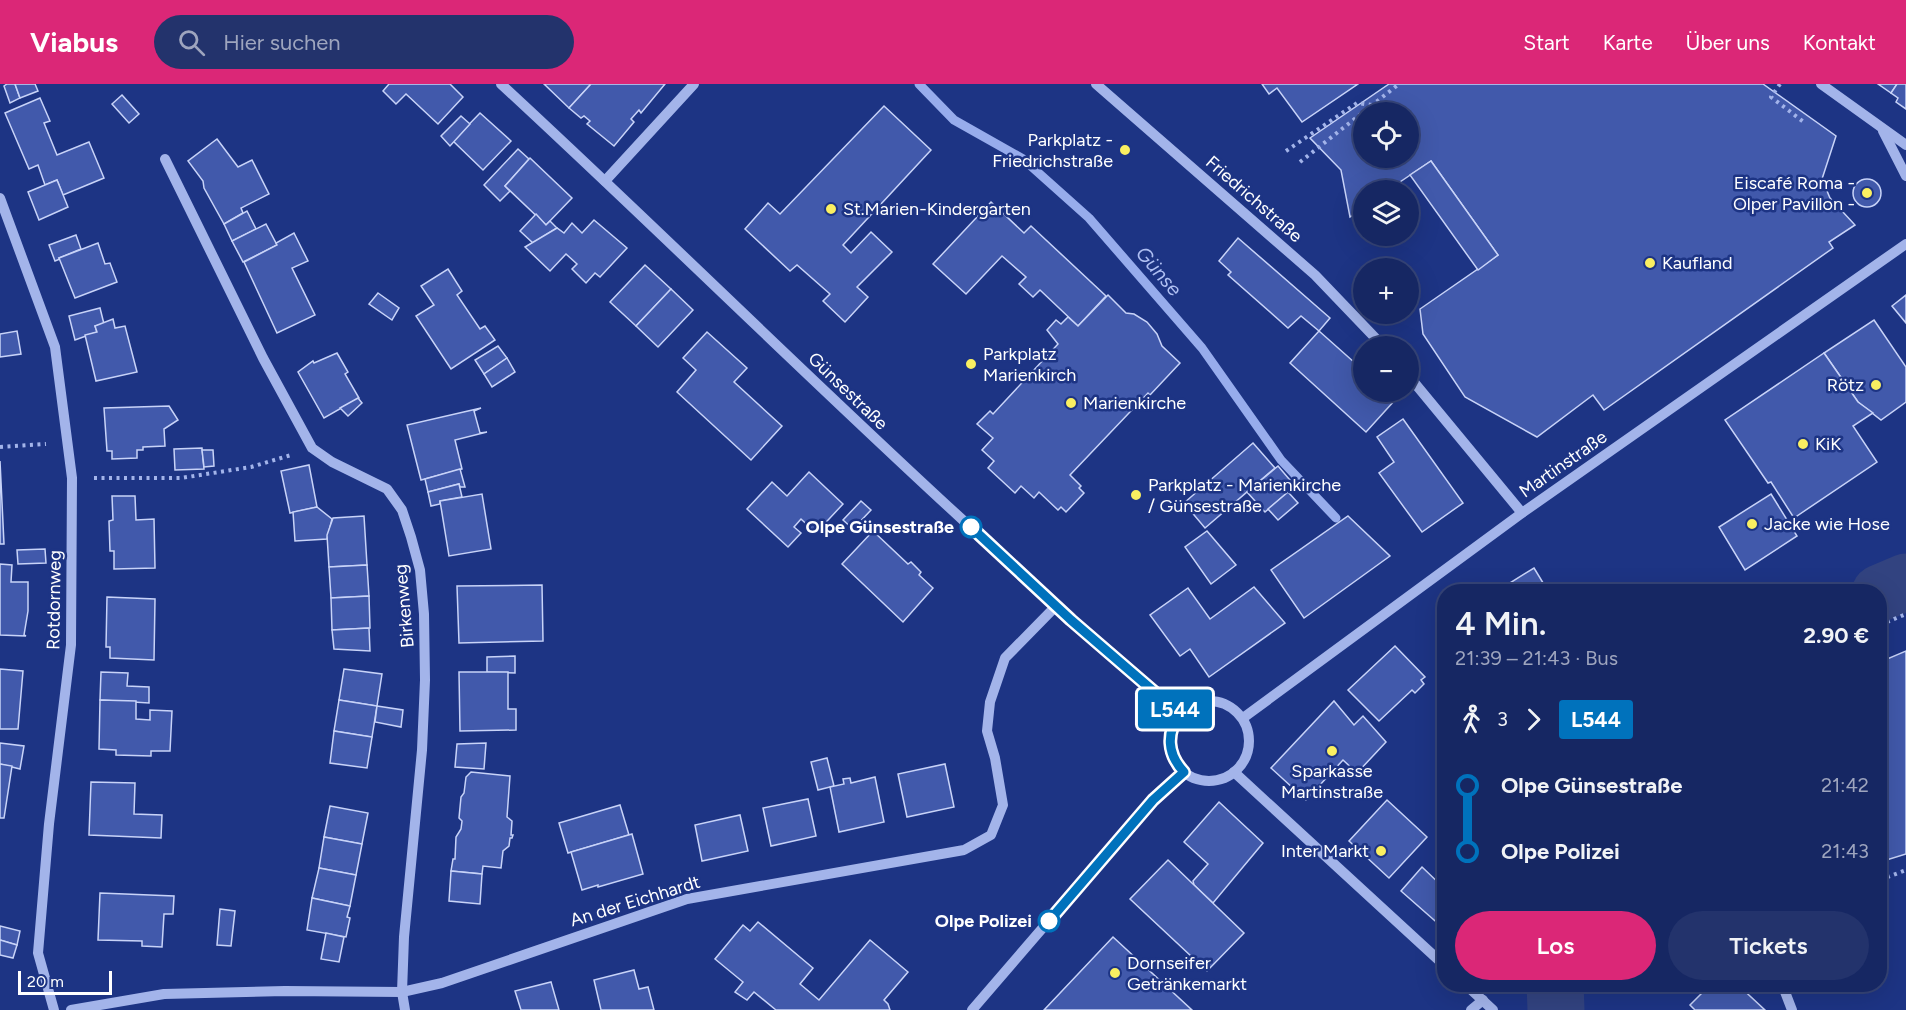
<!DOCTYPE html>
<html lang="de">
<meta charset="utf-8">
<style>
:root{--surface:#162763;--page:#23336c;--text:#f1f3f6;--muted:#9ea5be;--line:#354478;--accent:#db2777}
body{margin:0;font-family:Figtree,sans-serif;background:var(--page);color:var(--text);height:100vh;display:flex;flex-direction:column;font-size:22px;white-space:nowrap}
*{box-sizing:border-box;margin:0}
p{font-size:20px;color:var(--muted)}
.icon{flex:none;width:33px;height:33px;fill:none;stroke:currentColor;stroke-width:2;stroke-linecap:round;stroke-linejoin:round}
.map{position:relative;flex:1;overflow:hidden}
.details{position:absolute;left:1437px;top:500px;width:450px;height:408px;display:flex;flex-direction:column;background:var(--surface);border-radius:24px;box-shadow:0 6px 24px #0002,0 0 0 2px var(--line)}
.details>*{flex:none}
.badge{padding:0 12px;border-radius:4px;font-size:21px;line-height:39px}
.fabs{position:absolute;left:1353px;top:18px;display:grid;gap:12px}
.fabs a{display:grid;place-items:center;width:66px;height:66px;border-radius:50%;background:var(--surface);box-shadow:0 6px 24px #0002,0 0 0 2px var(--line);font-size:30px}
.scale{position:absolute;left:18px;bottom:15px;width:94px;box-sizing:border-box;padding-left:6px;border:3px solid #fff;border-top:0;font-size:16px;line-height:21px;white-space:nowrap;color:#fff;-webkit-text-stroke:4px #1d3484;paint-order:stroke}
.map>.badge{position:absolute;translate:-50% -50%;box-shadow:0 0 0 3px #fff}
.legs{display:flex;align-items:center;gap:9px;height:66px;padding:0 18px;font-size:20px}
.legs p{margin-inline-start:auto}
.head{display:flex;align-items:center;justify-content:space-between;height:102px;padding:0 18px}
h1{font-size:33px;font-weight:600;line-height:45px}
.action{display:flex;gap:12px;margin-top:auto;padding:12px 18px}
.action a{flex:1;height:69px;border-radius:36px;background:var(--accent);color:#fff;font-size:24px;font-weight:600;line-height:69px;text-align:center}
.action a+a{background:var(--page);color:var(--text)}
ul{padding:0 18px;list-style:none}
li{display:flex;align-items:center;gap:21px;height:66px;font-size:22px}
li i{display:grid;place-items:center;width:9px;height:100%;margin:0 8px;background:currentColor}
li i::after{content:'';width:15px;height:15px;margin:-8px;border:4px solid;border-radius:50%;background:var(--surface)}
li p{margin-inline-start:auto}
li:first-child i{background:linear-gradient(#0000 50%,currentColor 0)}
li:last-child i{background:linear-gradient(currentColor 50%,#0000 0)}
header{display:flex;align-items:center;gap:36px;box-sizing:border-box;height:84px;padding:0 30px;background:var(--accent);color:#fff}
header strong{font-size:28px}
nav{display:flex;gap:33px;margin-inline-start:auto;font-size:21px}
.search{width:420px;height:54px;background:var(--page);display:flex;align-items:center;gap:15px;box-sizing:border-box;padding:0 21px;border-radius:33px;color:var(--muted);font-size:22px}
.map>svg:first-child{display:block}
</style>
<header>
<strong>Viabus</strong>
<div class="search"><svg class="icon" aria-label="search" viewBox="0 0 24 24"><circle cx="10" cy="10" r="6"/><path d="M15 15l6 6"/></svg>Hier suchen</div>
<nav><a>Start</a><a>Karte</a><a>Über uns</a><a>Kontakt</a></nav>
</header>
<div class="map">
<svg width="1906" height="926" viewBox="0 0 1906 926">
<rect width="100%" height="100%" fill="#1d3484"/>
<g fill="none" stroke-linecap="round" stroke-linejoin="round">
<!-- stream -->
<g stroke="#97acec" stroke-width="9">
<path d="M919,0L954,36L1023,75L1089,134L1202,264L1281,376L1336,434"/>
<path d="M1440,533L1444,536"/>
</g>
<!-- river -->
<g stroke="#324380" stroke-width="57">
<path d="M1880,509L1906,498"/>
<path d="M1555,900L1556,926"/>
</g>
</g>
<!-- building -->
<g fill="#4159ab" stroke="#c8d3f8" stroke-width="1.5" fill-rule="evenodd">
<path d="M7,0H15L20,14L10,19L4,2Z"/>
<path d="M15,0H35L38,7L20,14Z"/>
<path d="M389,0H450L463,13L438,40L406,10L396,20L383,7Z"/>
<path d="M544,0H591L569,24Z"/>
<path d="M591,0H665L641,29L639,26L631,35L634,38L614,62L587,40L590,37L584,32L581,34L569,24Z"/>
<path d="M1262,0H1358L1302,38L1277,4L1269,10Z"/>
<path d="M1389,0H1763L1836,52L1822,95L1830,114L1855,141L1829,158L1833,164L1604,326L1593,311L1537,353L1465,313L1423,250L1420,225L1498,171L1431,77L1388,106H1364V123L1350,133L1341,86L1310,54ZM1364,28H1408V74H1364Z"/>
<path d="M1878,0H1897L1891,9Z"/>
<path d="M1897,0H1906V25L1896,18L1898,14L1891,9Z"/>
<path d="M122,11L139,30L129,39L112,20Z"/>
<path d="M40,14L50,37L44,39L57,71L89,58L104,94L63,111L57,96L45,101L38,81L29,85L5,29Z"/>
<path d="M884,22L931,66L843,161L851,169L871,148L892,168L857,203L868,213L845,238L823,217L830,210L797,181L790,187L745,145L768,119L780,130Z"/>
<path d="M480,29L511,57L483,86L453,57Z"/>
<path d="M461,32L470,40L450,62L441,52Z"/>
<path d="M217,55L238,83L252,76L269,110L241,124L243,129L224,140L204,104L203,97L188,77Z"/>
<path d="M518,65L529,75L505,102L510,107L500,117L484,101Z"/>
<path d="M530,74L572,114L546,141L505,102Z"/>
<path d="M1431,77L1498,171L1478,186L1410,91Z"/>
<circle cx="1867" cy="109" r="14"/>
<path d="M57,96L68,123L39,136L28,108Z"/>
<path d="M991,118L1024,149L1031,142L1106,212L1078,242L1040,206L1033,213L1019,200L1026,193L1002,172L966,210L933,180Z"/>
<path d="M247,127L256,145L232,157L224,140Z"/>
<path d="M536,130L546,141L550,137L557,144L533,159L520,147Z"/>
<path d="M594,136L627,164L600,193L595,189L586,199L572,185L577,180L566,170L550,187L525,163L557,144L564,149L572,139L582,149Z"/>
<path d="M266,140L277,161L243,178L232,157Z"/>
<path d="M294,149L308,177L292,184L315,231L277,249L244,178L277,161L276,159Z"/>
<path d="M76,151L81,165L59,174L60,175L55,177L49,161Z"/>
<path d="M1238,154L1330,234L1319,247L1301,232L1288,244L1228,191L1231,188L1219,177Z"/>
<path d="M98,159L105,180L110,179L117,198L75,214L59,174Z"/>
<path d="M645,181L671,205L636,242L610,218Z"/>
<path d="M448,185L462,207L457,211L480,245L485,242L495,256L451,285L416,232L434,221L421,202Z"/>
<path d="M671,205L693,226L658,263L636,242Z"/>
<path d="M378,209L399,224L392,236L369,220Z"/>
<path d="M1108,211L1126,229L1134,230L1147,238L1157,250L1162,262L1180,279L1150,311L1148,309L1070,391L1081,402L1079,404L1084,409L1066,428L1061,423L1058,426L1039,408L1034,414L1021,402L1015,409L988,384L994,377L982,366L993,354L977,340L990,327L993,330L1058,260L1047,246L1056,236L1061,240L1068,233L1078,242Z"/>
<path d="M1906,211V239L1892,222Z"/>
<path d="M100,224L104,240L95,242L97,248L75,256L69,232Z"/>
<path d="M113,235L115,244L125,242L137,288L96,297L85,251L97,248L95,242Z"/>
<path d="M1874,236L1906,283V318L1881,336L1858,318L1824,269Z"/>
<path d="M17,247L21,270L0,273V250Z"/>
<path d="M1319,247L1364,287V308H1386L1395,316L1366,348L1290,279Z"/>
<path d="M707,248L747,284L734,298L782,342L751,376L677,308L696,286L683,274Z"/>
<path d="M498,262L507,274L484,290L475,276Z"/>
<path d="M337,269L348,288L345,290L359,314L324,334L298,288L313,277L314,279Z"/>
<path d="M1824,269L1858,318L1873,329L1853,342L1877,378L1794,434L1771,398L1768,399L1725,336Z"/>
<path d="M507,274L515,288L492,303L484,290Z"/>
<path d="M358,314L362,319L348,332L340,324Z"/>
<path d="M169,322L178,336L164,345L165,362L143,363V366H137V374L112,375V367H107L104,324Z"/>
<path d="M481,324L474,327L480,349L487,348L455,356L462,385L421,396L407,341Z"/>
<path d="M1403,335L1463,419L1422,448L1379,389L1394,378L1377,353Z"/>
<path d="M1253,359L1275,384L1205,444L1184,419Z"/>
<path d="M202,364L204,385L175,386L174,365Z"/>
<path d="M202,366H213L214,382L204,383Z"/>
<path d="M0,377L4,460H0Z"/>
<path d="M309,381L317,423L290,429L281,387Z"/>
<path d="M1278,382L1295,402L1265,428L1247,408Z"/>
<path d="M460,385L465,403H460L459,400L428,408L425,395Z"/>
<path d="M809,388L843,420L816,449L801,435L794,443L801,449L788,463L747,425L772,398L787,412Z"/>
<path d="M459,400L462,413L440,417V420L431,422L428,408Z"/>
<path d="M1288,408L1298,419L1278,436L1268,425Z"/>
<path d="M482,410L491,465L449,472L440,417Z"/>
<path d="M1771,410L1797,452L1745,486L1719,443Z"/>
<path d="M112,412H135L136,436L154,435L155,484L114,485V467H110L109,437L113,436Z"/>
<path d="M861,417L871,426L853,445L843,436Z"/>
<path d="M317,423L332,435L327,455L295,457L293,428Z"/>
<path d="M364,432L367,481L329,483L327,451L333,434Z"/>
<path d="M1348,432L1390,472L1304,534L1271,486Z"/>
<path d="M873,447L908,480L911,478L921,488L919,491L933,504L903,538L842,480Z"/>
<path d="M1207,447L1236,481L1211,500L1185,463Z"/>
<path d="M45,465L46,479L18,480L17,466Z"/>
<path d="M0,480L12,481L11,498H28V527L24,551L26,552L0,551Z"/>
<path d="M367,481L369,512L331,514L329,483Z"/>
<path d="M1534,484L1548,507H1497Z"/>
<path d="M542,501L543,557L459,559L457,502Z"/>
<path d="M1254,503L1285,539L1209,593L1190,565L1180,572L1150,531L1188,504L1210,535Z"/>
<path d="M369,512L370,544L332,546L331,514Z"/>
<path d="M107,513L155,515L154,576L110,574V563H106Z"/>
<path d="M369,544L370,567L334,565L332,546Z"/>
<path d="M1395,562L1425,593L1421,596L1424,600L1415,609L1412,606L1379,637L1348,606Z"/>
<path d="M1906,567V770L1880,778V578Z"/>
<path d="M515,572V589L487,588V573Z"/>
<path d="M0,585L23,587L18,645H0Z"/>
<path d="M344,585L382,590L377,622L339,616Z"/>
<path d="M101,588L128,589L127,602L149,603V619L100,616Z"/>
<path d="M459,588H508V625H516V646L460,647Z"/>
<path d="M100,616L136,617V635L150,636V626L172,627L170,667H151V672L116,671V666L99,665Z"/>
<path d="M339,616L377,622L372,653L334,647Z"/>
<path d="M1334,617L1354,641L1363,632L1386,658L1357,689L1343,676L1306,716L1271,684Z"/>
<path d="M377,622L403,626L401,643L375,638Z"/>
<path d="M334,647L372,653L367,684L330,679Z"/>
<path d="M0,659L24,662L20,685L0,680Z"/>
<path d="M486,659L484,685L455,683L457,660Z"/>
<path d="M827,674L834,702L818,706L811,678Z"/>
<path d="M0,680L12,682L4,734H0Z"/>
<path d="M945,680L954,723L907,733L898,690Z"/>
<path d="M471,688L510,692L507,733L512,737L511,751H513L512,754H510L509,762L503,767L501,784L483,782L482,790L451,787L453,775H455L456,753L461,745L462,737L459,734L461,713L464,709L466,693Z"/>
<path d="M875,693L884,738L839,748L830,703L844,700L843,695L850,694L851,699Z"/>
<path d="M91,698L135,699L134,730L162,731L161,754L89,751Z"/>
<path d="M808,715L816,752L771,762L763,724Z"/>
<path d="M1387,716L1427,753L1389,794L1349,757Z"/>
<path d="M1219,718L1263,759L1213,819L1194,801L1193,797L1208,780L1184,758Z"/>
<path d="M620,721L629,751L568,769L559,739Z"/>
<path d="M330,722L368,729L362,760L324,753Z"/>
<path d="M740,731L748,767L702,777L695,741Z"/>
<path d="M632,750L643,790L598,803V801L582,806L571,768Z"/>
<path d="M324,753L362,760L356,791L319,784Z"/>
<path d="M1168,776L1244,849L1207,887L1130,815Z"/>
<path d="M1422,783L1444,804V841L1442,843L1401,807Z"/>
<path d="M319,784L356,791L350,822L312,814Z"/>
<path d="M451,787L482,790L480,820L449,817Z"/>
<path d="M100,809L174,812L173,830H164L162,863L142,862V857L98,856Z"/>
<path d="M312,814L350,822L347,833L350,834L346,853L307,846Z"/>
<path d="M220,825L235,827L231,862L217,861Z"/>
<path d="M758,838L813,884L800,900L819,916L870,856L908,888L884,916L888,920L890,926H776L754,908L747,916L735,908L743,898L715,875L743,841L750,847Z"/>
<path d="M0,842L20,847L17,861L0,856Z"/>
<path d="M326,849L344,853L339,878L321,875Z"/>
<path d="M1113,853L1192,926H1044Z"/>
<path d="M0,856L17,861L13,874L0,871Z"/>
<path d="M634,886L639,905L648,903L654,926H601L594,896Z"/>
<path d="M551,898L559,926H521L515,907Z"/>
<path d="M1711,900H1737L1765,926H1695L1690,921Z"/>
</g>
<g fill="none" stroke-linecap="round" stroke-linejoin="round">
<!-- path -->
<g stroke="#a3b4ea" stroke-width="4" stroke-dasharray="3 4.5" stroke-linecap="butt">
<path d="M1780,0L1771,13L1805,39"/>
<path d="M1286,67L1357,19L1372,21"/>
<path d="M1300,78L1399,0"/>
<path d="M0,363L46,360"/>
<path d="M94,394H181L251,383L291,371"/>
<path d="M1880,541L1906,530"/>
<path d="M1880,796L1906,786"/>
</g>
<!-- minor -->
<g stroke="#a3b4ea" stroke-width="10">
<path d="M501,0C657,144 808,294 965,438C1035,503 1105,570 1180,629"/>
<path d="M1096,0L1315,191L1383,262"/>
<path d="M1821,0L1906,61"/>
<path d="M1883,47L1906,92"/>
<path d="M165,75L263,274L312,364L332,378L387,405L402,426L411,453L420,486L424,530L425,596L422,666L404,853L402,908L405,926"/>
<path d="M605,97L694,0"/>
<path d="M0,114L55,263L72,394L71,561L49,740L38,869L54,926"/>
<path d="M1408,291L1522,429"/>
<circle cx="1209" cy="657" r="40"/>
<path d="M1243,634L1522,429L1906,160"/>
<path d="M1234,688L1444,881"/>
<path d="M1465,900L1493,926"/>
<path d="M1782,900L1792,926"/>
<path d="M71,926L164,910L285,907L402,908L442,899L687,815L964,766L991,751L1003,721L995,674L987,647L990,618L1005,574L1056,522"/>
<path d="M972,926L1153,716L1184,688"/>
<path d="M1471,926L1483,916"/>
</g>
</g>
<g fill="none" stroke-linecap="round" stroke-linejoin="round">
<defs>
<path id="line-1" d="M971,443L1071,536L1180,630C1166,649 1167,670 1184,688L1153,716L1049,837"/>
</defs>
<!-- line-1 casing -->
<use href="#line-1" stroke="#fff" stroke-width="14"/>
<!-- line-1 -->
<use href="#line-1" stroke="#0072bc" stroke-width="9"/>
</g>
<!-- markers -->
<g fill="#faef61" stroke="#1d3484" stroke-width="2">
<circle cx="1125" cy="66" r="6"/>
<circle cx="1867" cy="109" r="6"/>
<circle cx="831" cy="125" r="6"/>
<circle cx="1650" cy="179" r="6"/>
<circle cx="971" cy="280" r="6"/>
<circle cx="1876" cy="301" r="6"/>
<circle cx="1071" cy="319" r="6"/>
<circle cx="1803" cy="360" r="6"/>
<circle cx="1136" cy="411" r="6"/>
<circle cx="1752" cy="440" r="6"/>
<circle cx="1332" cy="667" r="6"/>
<circle cx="1381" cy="767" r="6"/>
<circle cx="1115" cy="889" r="6"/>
</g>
<g fill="#fff" stroke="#0072bc" stroke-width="3">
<circle cx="971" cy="443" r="10"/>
<circle cx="1049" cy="837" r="10"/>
</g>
<g text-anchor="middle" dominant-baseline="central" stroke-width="5" stroke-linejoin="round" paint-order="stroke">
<!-- poi labels -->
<g font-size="18" fill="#fff" stroke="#1d3484" text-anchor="start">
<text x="1113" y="56" text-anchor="end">Parkplatz -<tspan x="1113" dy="21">Friedrichstraße</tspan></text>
<text x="1855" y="99" text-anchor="end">Eiscafé Roma -<tspan x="1855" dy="21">Olper Pavillon -</tspan></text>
<text x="843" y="125">St.Marien-Kindergarten</text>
<text x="1662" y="179">Kaufland</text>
<text x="983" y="270">Parkplatz<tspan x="983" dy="21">Marienkirch</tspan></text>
<text x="1864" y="301" text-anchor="end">Rötz</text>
<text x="1083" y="319">Marienkirche</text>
<text x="1815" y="360">KiK</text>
<text x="1148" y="401">Parkplatz - Marienkirche<tspan x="1148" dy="21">/ Günsestraße</tspan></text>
<text x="1764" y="440">Jacke wie Hose</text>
<text x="1332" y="687" text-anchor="middle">Sparkasse<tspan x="1332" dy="21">Martinstraße</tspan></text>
<text x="1369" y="767" text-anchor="end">Inter Markt</text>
<text x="1127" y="879">Dornseifer<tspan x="1127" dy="21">Getränkemarkt</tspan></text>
</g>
<!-- street labels -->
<g font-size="18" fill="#fff" stroke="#1d3484">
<text transform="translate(1254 115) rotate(41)">Friedrichstraße</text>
<text transform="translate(848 307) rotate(44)">Günsestraße</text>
<text transform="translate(1563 380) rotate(-35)">Martinstraße</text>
<text transform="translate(54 516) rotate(-89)">Rotdornweg</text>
<text transform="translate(404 522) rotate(-95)">Birkenweg</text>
<text transform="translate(635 817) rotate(-17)">An der Eichhardt</text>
</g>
<!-- stop labels -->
<g font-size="18" font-weight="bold" fill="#fff" stroke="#1d3484" text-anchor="end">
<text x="954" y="443">Olpe Günsestraße</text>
<text x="1032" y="837">Olpe Polizei</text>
</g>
<!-- water labels -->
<g font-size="20" font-style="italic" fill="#afbff2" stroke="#1d3484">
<text transform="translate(1159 187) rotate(49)">Günse</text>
</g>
</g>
</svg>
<div class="fabs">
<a><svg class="icon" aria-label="locate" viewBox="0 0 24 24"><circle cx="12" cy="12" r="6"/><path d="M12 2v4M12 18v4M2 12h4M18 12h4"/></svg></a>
<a><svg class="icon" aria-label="layers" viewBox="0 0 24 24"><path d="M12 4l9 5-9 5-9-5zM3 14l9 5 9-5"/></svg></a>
<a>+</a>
<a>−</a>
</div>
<div class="scale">20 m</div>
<b class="badge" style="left:1175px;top:625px;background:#0072bc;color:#fff">L544</b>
<section class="details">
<div class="head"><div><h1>4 Min.</h1><p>21:39 – 21:43 · Bus</p></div><b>2.90 €</b></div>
<div class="legs"><svg class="icon" aria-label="walk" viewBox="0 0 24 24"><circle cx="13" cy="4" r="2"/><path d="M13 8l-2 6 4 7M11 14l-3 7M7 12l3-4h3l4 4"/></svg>3<svg class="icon" aria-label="forward" viewBox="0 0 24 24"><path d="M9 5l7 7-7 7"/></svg><b class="badge" style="background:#0072bc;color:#fff">L544</b></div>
<ul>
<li><i style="color:#0072bc"></i><b>Olpe Günsestraße</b><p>21:42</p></li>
<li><i style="color:#0072bc"></i><b>Olpe Polizei</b><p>21:43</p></li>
</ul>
<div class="action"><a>Los</a><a>Tickets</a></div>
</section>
</div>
